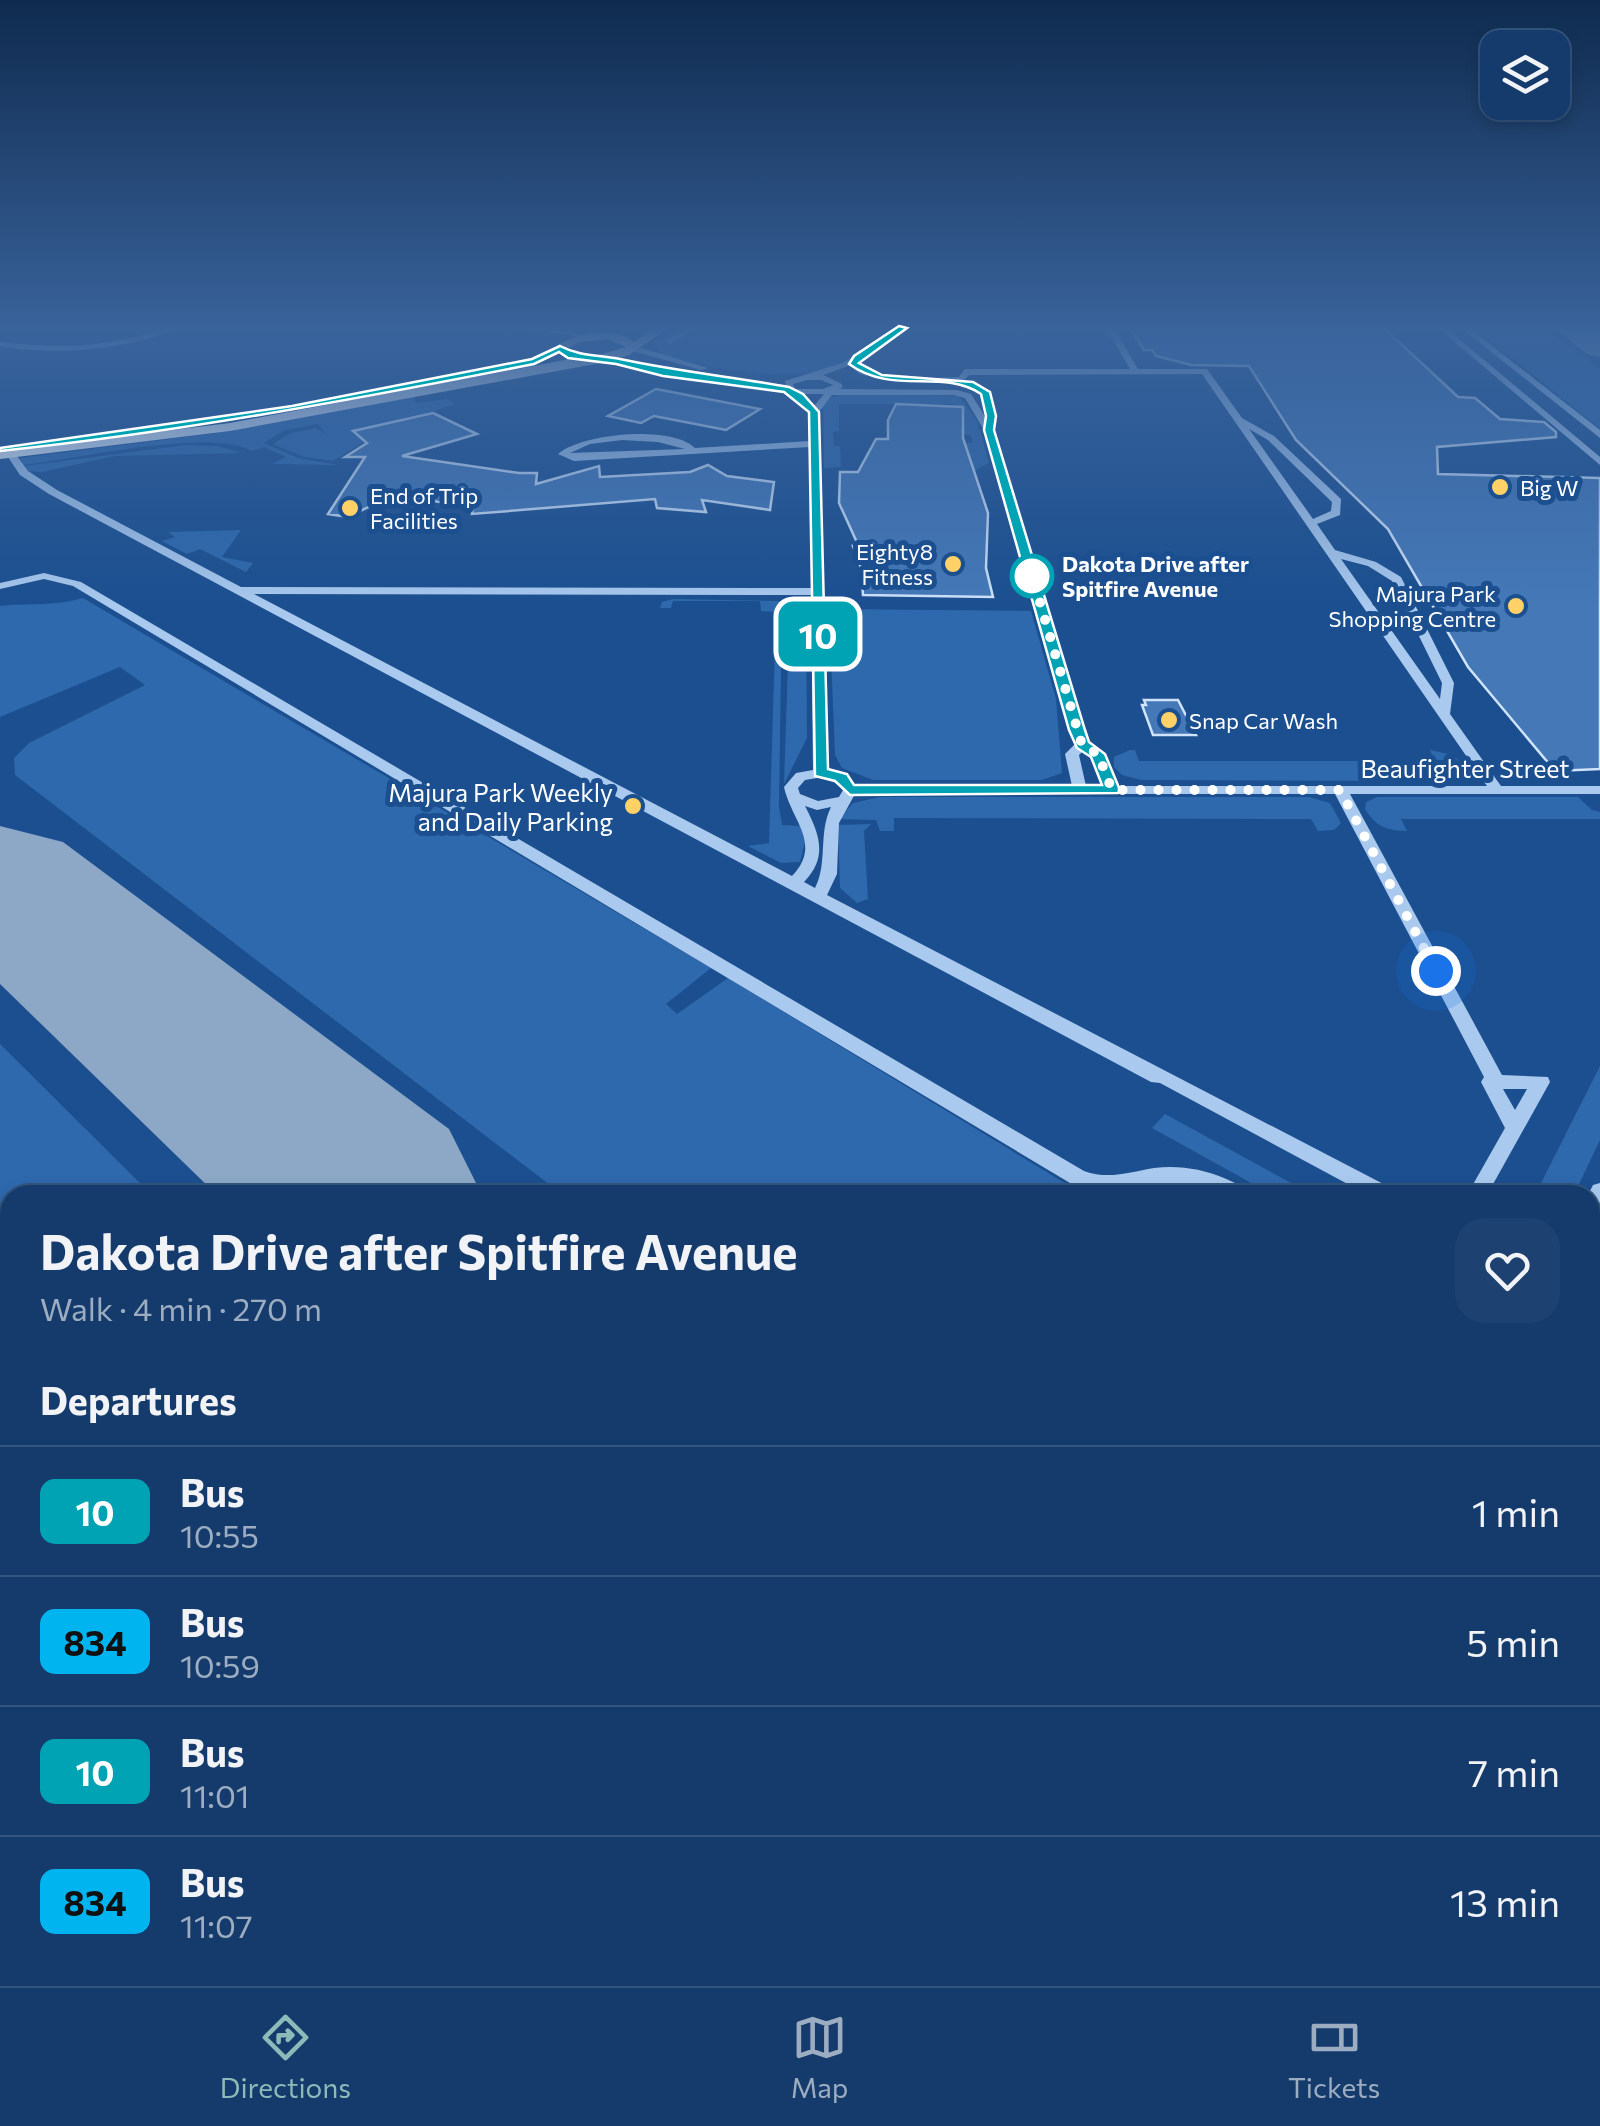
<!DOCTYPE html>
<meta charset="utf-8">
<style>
:root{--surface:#143b6b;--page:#1d4271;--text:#f1f3f6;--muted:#9dadc1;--line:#33557e;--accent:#8bbbb9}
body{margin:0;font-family:Commissioner,sans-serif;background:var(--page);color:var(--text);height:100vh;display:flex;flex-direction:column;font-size:38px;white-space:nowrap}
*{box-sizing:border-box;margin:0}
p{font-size:32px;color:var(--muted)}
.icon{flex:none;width:55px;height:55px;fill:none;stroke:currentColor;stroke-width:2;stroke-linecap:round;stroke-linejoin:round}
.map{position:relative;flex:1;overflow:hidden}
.side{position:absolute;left:0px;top:1185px;width:1600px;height:802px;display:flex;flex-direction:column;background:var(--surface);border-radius:30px 30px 0 0;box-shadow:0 5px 15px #0003,0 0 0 2px var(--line)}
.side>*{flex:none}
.badge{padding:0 20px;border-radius:15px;font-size:35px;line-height:65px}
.fabs{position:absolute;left:1480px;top:30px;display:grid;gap:20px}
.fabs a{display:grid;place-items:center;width:90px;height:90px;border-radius:20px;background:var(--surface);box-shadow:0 5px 15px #0003,0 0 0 2px var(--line);font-size:50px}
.you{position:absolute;width:50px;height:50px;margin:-25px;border:8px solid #fff;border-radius:50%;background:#1a73e8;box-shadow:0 0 0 15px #1a73e833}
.map>.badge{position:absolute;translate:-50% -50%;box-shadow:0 0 0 5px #fff}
h2{padding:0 40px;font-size:38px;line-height:90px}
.round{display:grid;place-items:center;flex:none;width:105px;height:105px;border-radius:30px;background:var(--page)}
.head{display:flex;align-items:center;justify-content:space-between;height:170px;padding:0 40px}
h1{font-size:48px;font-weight:700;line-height:75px}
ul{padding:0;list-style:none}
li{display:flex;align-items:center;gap:30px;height:130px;padding:0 40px;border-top:2px solid var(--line)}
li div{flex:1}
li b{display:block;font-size:38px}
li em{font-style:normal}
li .badge{min-width:110px;font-weight:700;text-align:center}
.tab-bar{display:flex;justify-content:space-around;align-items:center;height:140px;border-top:2px solid var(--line);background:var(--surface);font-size:28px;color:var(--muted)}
.tab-bar a{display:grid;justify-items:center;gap:5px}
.tab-bar .selected{color:var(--accent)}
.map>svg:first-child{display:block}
</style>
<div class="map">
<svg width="1600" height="1986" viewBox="0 0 1600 1986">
<rect width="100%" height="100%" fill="#1b4f8f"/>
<!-- green -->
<g fill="#2e69ad">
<path d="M676,328H893C872,341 849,362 825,369C784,383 701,366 660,354L655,343Z"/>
<path d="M1475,328H1543L1600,369V429Z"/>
<path d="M844,394L959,396L977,420L989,463L974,471L965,443H973L971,435L962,434L956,404H839V431L833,432L834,446H840L841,467L824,468L823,405L829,398Z"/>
<path d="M414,397L416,403L447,399L454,404L399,423H381L387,428L333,461L304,457L273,444L291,433L316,428L325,434L318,424L285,430L264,443L298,458L338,465L272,464L286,457L264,447L252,451C207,428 79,459 23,465L19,458L210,434Z"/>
<path d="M186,445L218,446L240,453L115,456L42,472L27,471L24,466Z"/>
<path d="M241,530L222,557L253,563L246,572L200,549L187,554L162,541L175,537L168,532Z"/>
<path d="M83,598L711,968L666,1004L677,1014L728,978L1063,1182L1102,1195H563L15,775L14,758L29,743L145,685L120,667L0,717V606C28,603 57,606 83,598Z"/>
<path d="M673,599L782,601L779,807L782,825L802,826L806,838L800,862L781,863L748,846L769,843L776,612L761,611L760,601H673L671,608H660L662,602Z"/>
<path d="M790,599L802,602L806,609L807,738L784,784Z"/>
<path d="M829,609L1031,611L1056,699L1062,773L1042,780H873L842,768L835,755Z"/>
<path d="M1130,750H1135L1139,761H1434L1430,750L1453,755L1466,768L1455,776L1435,781L1141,780L1122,775L1114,767V757Z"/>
<path d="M880,797H1309L1330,803L1341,823L1334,830L1318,831L1311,819L894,818V831H880L876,820L839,819L853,803Z"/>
<path d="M1377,797H1578L1592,810L1600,812V819H1401L1407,831C1387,831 1375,826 1365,809L1366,802Z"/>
<path d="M871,824L864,831L868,899L857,903L840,888L838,825Z"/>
<path d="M0,1044L152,1195H10V1827L0,1811Z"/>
<path d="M1600,1066V1140L1574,1195H1535Z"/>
<path d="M1165,1114L1313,1195H1273L1152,1128Z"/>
<path d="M1600,1236V1986L1586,1978H1590V1259Z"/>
<path d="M104,1978H942L951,1986H109Z"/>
</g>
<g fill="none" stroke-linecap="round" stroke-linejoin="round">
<!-- stream -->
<g stroke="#9cc4f0" stroke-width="5">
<path d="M670,341L692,328"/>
<path d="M0,344C60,353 116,349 173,328"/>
</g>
<!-- taxiway -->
<g fill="#8da7c7" fill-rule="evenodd">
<path d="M1555,328L1600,330V357L1587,354Z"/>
<path d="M0,1842L10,1846V1978H107L110,1986H0Z"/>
</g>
<!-- runway -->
<g fill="#8da7c7" fill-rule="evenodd">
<path d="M0,826L63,842L449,1129L482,1195H217L0,984Z"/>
<path d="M1104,1978H1471L1475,1986H1107Z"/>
</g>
</g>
<!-- building -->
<g fill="#4478b7" stroke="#cfe3fa" stroke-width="2.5">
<path d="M1130,328H1384L1458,397L1475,398L1500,419L1544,422L1556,432V437L1437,447L1438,474L1600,478V769L1555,771L1468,667L1388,529L1296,440L1249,366L1191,365L1156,356L1152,350H1144Z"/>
<path d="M656,389L760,409L726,430L654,416L641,423L608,416Z"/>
<path d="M896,404L963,407V438L988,513L986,568L993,597L863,595L861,568L853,546L859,547L839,503L840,472H858L876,439H888V420Z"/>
<path d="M433,413L477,434L402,456L519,473H537L536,484L599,466L600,477L690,472L708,465L727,476L774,482L770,510L702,500L706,512L657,508L655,499L472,514L473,507L393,495L348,517L328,514L365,457H345L367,443L353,431Z"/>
<path d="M1144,700H1178L1196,735H1153L1142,705H1146Z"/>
</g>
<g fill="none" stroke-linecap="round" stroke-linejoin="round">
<!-- minor -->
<g fill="#a9c9ee" fill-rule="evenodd">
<path d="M520,328H541L594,336L590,338Z"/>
<path d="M898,328H907L858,363L865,370L896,378V382L859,374L851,365L823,375L842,384V388L838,389L957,390L971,394L986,418L980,393L949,382H935V378L959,377L965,369H1130L1106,328H1114L1138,369H1207L1242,418L1274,436L1341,499L1340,515L1317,524L1335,550L1376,562L1401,577L1454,683L1450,714L1501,786H1600V794H1350L1502,1075L1548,1077L1550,1082L1487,1195H1467L1505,1128L1481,1082L1484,1077L1335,794H855L839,823L837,874L827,895L1393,1189L1396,1195H1368L1160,1083L1151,1082L49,494L20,475L6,454L14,452L28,471L57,490L241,587L811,588L810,447L574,461L558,454C583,433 671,425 695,448L810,441L809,412L824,394C748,395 673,375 599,361L596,357L786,388L785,381L842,363ZM1202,374L1487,786H1118L1105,754L1088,743L994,430L996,417L988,391L963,381L969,375ZM807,380H821L833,385L823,389H795L793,384ZM832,395H954L965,398L984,430L1075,744L1065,754L1072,786H855L851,779L827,769L819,412ZM1249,429L1268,440L1332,502L1331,511L1313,519ZM622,440L658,442L685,449L570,453L590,444ZM1341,559L1368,566L1392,581L1442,683L1440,699ZM254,594L811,595L813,770L796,773L784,787C791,820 823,844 792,876ZM1083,751L1092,756L1103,786H1086L1079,755ZM823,777L840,785L843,790L839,797L818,801L800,794L798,788L805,780ZM805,806L817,810L831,807C818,833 828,863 815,888L804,882C828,857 820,835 805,806ZM1503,1089H1527L1515,1110Z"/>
<path d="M1438,328H1446L1600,457V465Z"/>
<path d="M1461,328H1469L1600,430V438Z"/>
<path d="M629,346H635L708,368L701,370L629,350Z"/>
<path d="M44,573L81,582L1084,1171C1109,1180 1130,1172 1154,1168C1179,1165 1202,1169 1224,1178C1235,1183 1244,1186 1250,1195H1221L1204,1187L1180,1183L1104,1192L1070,1183L73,586L44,579L0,589V583Z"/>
<path d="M1600,1183V1211L1597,1216L1590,1218V1195H1588L1593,1185Z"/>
</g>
<!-- major -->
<path fill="#f0f6ff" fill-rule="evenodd" d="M655,328H668L629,355L606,362L230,431L0,459V451L230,423L570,359L554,348C574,332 613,326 634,342ZM608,339L626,347L595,356L568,348L579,342Z"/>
</g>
<!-- sky -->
<linearGradient id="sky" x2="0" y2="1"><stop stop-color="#0f2b4f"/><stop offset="0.54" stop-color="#39639b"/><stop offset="1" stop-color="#39639b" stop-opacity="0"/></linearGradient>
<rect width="1600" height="606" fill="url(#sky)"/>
<!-- line -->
<path fill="#00a3b4" stroke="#fff" stroke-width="2.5" d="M899,326L907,328L859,363L882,375L973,382L990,392L996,416L994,430L1085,730L1089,742L1105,754L1120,790L1118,793L850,795L835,781L815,776L809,412L784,392L663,376L616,364L568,358L559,352L534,364C357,399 180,432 0,451V448L292,406L532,359L560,346C579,356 598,355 620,359C676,371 733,377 789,387L803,394L819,412L828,769L847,774L854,785H1102L1091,757L1077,748L1069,730L984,430L986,416L981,394C942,368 893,396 849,364L854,356Z"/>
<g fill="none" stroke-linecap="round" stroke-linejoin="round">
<!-- walk -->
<path stroke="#fff" stroke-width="10" stroke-dasharray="0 18" d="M1032,576L1031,572L1082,745L1098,754L1112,790H1340L1436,971"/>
</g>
<!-- markers -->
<g fill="#ffd166" stroke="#1b4f8f" stroke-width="4">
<circle cx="1500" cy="487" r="10"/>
<circle cx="350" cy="508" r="10"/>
<circle cx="953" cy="564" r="10"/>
<circle cx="1516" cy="606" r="10"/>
<circle cx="1169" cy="720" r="10"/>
<circle cx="633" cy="806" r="10"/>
</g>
<circle fill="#fff" stroke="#00a3b4" stroke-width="5" cx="1032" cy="576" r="20"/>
<g text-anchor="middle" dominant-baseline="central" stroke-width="10" stroke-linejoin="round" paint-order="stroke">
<!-- far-poi labels -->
<g font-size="22" fill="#fff" stroke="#1b4f8f" text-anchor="start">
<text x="1520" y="487">Big W</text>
<text x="370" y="495">End of Trip<tspan x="370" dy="25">Facilities</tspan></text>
<text x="933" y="551" text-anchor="end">Eighty8<tspan x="933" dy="25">Fitness</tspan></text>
<text x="1496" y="593" text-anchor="end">Majura Park<tspan x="1496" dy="25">Shopping Centre</tspan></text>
<text x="1189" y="720">Snap Car Wash</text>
</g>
<!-- far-stop labels -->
<g font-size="22" font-weight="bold" fill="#fff" stroke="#1b4f8f" text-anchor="start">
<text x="1062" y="563">Dakota Drive after<tspan x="1062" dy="25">Spitfire Avenue</tspan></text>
</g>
<!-- street labels -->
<g font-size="25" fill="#fff" stroke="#1b4f8f">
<text x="1465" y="768">Beaufighter Street</text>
</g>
<!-- poi labels -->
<g font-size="25" fill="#fff" stroke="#1b4f8f" text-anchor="end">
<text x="613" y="792">Majura Park Weekly<tspan x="613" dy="29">and Daily Parking</tspan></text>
</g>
</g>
</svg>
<div class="fabs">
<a><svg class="icon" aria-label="layers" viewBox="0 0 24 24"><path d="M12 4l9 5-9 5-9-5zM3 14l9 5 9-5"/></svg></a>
</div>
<div class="you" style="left:1436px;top:971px"></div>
<b class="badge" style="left:818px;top:634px;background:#00a3b4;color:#fff">10</b>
<section class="side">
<div class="head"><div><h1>Dakota Drive after Spitfire Avenue</h1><p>Walk · 4 min · 270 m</p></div><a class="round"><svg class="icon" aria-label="heart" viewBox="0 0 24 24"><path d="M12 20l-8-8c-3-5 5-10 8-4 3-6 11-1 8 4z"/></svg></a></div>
<h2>Departures</h2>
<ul>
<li><span class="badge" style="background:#00a3b4;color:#fff">10</span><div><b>Bus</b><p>10:55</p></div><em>1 min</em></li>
<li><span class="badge" style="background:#00b5ef;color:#111">834</span><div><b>Bus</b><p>10:59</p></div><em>5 min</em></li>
<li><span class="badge" style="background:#00a3b4;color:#fff">10</span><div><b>Bus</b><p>11:01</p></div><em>7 min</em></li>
<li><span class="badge" style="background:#00b5ef;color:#111">834</span><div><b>Bus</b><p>11:07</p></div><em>13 min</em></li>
</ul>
</section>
</div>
<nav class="tab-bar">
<a class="selected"><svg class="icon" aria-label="directions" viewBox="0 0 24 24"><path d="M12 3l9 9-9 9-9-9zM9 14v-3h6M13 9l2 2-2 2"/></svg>Directions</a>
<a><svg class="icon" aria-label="map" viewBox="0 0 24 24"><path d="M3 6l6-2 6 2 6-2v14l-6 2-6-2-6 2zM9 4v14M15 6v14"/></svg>Map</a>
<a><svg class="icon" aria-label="tickets" viewBox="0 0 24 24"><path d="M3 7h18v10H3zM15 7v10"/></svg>Tickets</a>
</nav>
